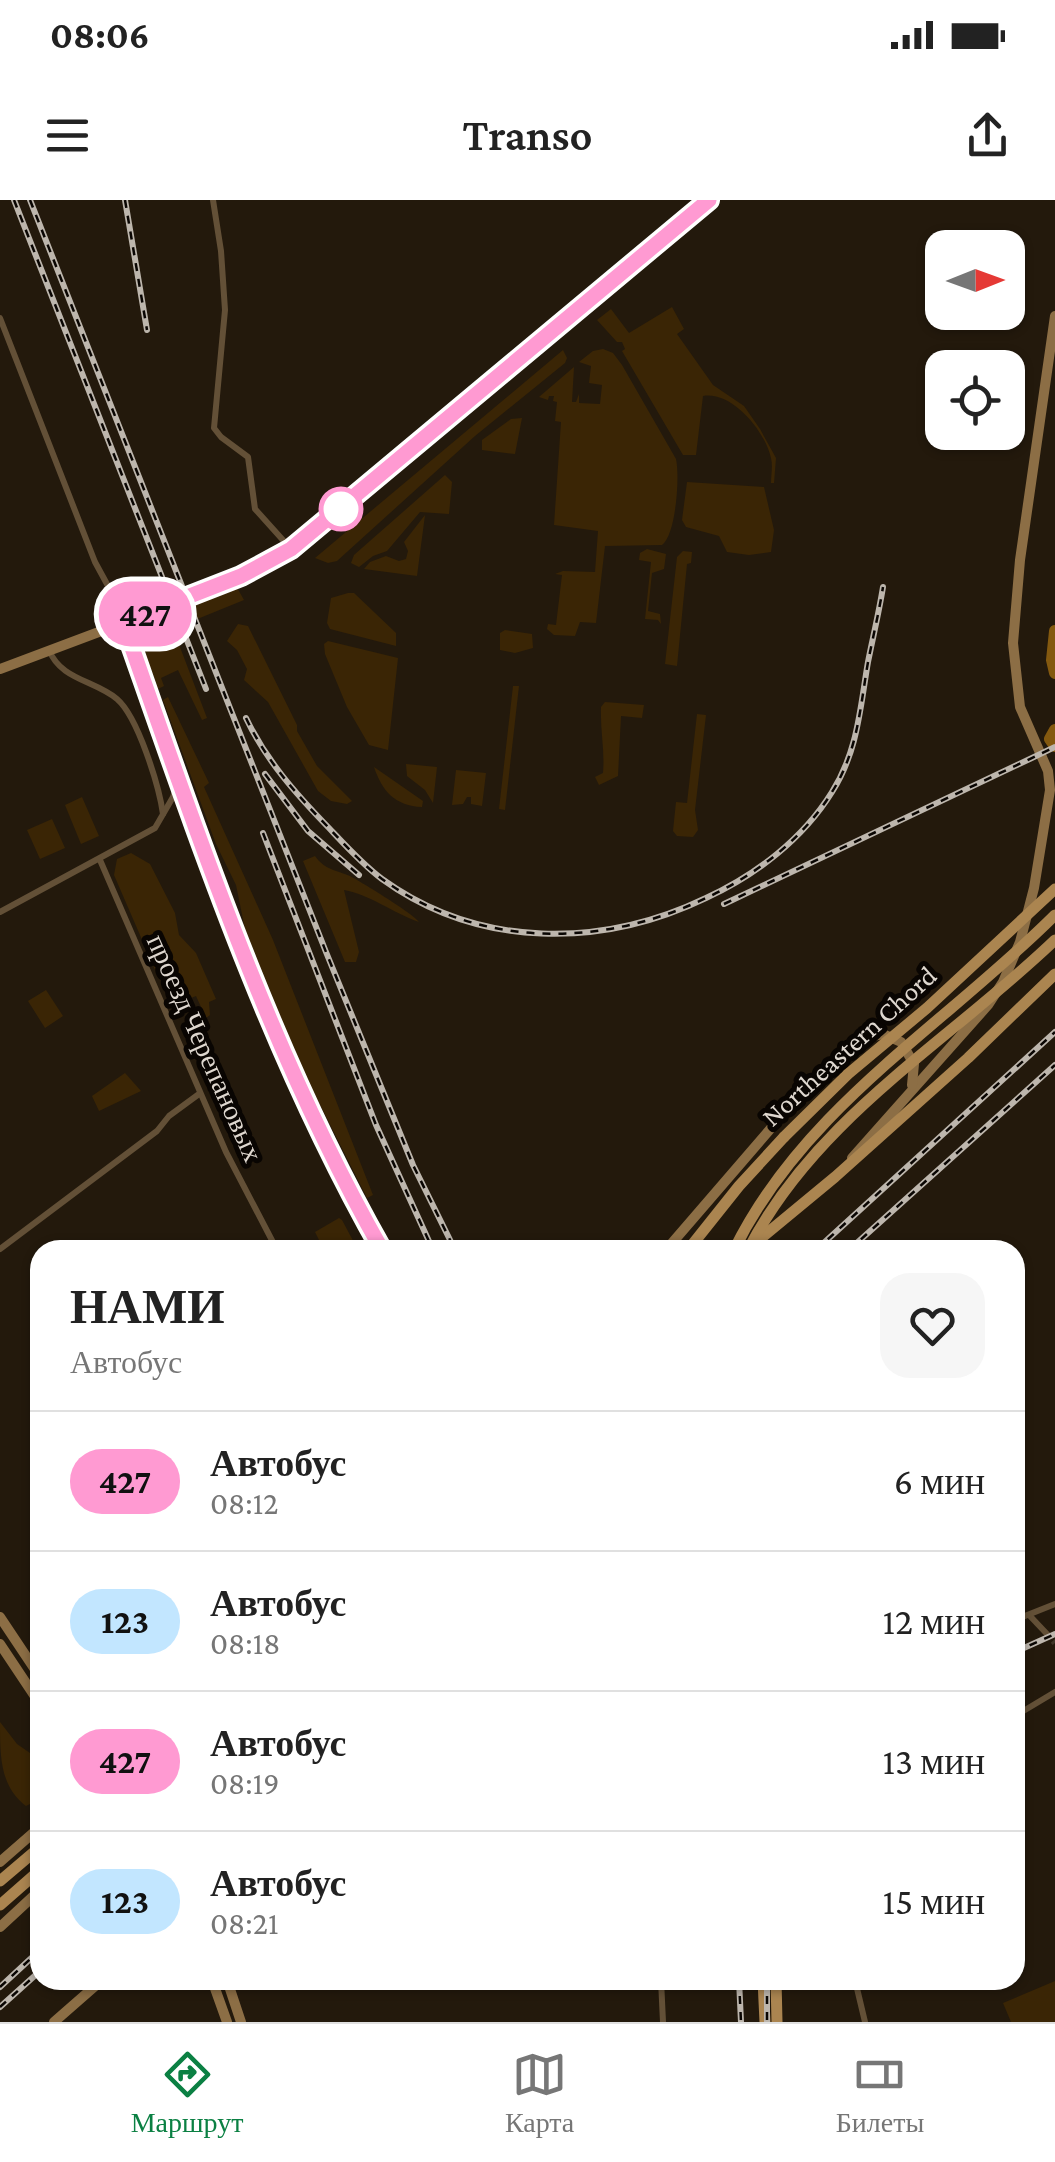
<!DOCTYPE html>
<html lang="ru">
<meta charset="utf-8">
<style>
:root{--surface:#fff;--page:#f6f6f6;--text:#222;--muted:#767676;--line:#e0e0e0;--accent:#0b8043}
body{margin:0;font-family:"Crimson Pro",serif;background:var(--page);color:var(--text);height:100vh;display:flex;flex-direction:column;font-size:38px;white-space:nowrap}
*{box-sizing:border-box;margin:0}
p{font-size:32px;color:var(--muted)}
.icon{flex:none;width:55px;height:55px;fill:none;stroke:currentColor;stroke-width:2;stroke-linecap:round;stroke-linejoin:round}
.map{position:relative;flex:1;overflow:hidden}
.sheet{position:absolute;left:30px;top:1040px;width:995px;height:750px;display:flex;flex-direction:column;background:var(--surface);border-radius:30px;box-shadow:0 2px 8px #0004}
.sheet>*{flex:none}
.badge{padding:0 20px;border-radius:32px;font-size:35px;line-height:65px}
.needle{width:65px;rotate:89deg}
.tools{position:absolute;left:925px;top:30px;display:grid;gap:20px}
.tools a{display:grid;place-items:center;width:100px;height:100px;border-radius:20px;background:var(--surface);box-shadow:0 2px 8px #0004;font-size:50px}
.map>.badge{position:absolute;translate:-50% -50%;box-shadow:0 0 0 5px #fff}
.round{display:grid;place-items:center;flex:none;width:105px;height:105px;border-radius:30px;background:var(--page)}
.headline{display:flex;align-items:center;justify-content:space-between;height:170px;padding:0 40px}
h1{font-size:48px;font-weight:600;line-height:75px}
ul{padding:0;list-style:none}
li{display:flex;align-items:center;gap:30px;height:140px;padding:0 40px;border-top:2px solid var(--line)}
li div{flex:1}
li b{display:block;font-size:38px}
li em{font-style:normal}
li .badge{min-width:110px;font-weight:700;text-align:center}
.status{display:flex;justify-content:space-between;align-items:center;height:70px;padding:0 50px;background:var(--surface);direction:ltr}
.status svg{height:28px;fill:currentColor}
header{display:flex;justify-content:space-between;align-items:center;height:130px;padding:0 40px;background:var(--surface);font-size:45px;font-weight:600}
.dock{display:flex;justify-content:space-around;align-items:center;height:140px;border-top:2px solid var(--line);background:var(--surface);font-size:28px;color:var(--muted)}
.dock a{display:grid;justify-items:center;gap:5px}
.dock .current{color:var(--accent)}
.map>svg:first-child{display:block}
</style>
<div class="status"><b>08:06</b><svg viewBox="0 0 49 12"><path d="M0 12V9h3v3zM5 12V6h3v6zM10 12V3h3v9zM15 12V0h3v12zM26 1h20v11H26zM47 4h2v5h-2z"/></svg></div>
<header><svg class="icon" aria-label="menu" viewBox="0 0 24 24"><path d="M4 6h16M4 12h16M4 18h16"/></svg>Transo<svg class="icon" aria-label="share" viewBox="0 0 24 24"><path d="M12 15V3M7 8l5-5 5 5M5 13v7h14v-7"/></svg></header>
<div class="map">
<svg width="1055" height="1822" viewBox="0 0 1055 1822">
<rect width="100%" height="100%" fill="#23190c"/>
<!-- green -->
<g fill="#3a2505">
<path d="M672,107L684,129L677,134L713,185L744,206L760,229L776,258L774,283H771C771,275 773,266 771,258C765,231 732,191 703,196L696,255H683L622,151L625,149L622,142H617L597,120L611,109L629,133Z"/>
<path d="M603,149L613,153L622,165L676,259C680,276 676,335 662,345L605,346L596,423L580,422L575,436L554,435L547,429L548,424L556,425L562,375L555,374L563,371L595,372L598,331L554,325L561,222L555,221L557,202L553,201L554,196H549L548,200L539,197L574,167L572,202H576L579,194V203L600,204L602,185L589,183L591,166L579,162L593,151Z"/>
<path d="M563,150L567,158L565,163L475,236L337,361L328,363L315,358Z"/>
<path d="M522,218L515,254L482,250V240L511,219Z"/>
<path d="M445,275L452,282L449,314L420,312L387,351L373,356L359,367L351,363L354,355Z"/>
<path d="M687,282L764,287L774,330L771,352L749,355L727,352L719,336L686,327L682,320Z"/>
<path d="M425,315L417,376L364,369L370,362L386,356L399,361L406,359L408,351L404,342Z"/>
<path d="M647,349L666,354L664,369L652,373L648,411L660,414L661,424L658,420L645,419L651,362L639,360L640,353Z"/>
<path d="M683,351L692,352L691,363L687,364L677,466L665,464L677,357Z"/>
<path d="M235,384L244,400L141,442L137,426L145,420L208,399Z"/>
<path d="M348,393H354L396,433V446L330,429L327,423L331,398Z"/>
<path d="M238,424L248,426L297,525V531L317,566L352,601L347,604L331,601L318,591L268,502L244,480L247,469L237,450L227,441Z"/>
<path d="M505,430L532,434L533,448L515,453L500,450V433Z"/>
<path d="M175,434L207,518L202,520L178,470L161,478L164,486L158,489L143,447Z"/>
<path d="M328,441L398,458L388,550L369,545L347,507L325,454L324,444Z"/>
<path d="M513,486H519L505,610L499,609Z"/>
<path d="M168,497L209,583L204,587L273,740L373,995L367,998L308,881L277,809L245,729L236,685L216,644L163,500Z"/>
<path d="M605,502L644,505L642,518L621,516L618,576L599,585L595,577L603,573C605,551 600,530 601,507Z"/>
<path d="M697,514L706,515L695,610L698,630L693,637L677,636L673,631L676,602L687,603Z"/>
<path d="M406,564L437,567L433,603L425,590L407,576Z"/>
<path d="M374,567L423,601L422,607C395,606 382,591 374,567Z"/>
<path d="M456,570L486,573L482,606L471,604V597H467L463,604L452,605Z"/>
<path d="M82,597L99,636L81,644L65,605Z"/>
<path d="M52,619L65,648L40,659L27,630Z"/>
<path d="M131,653L150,664L175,713L179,735L196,753L216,799L209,802L210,815L206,818L196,796L191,798L186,794L172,761L156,772L114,675L117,659Z"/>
<path d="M315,656C325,670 336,670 350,676C361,682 414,714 419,722C393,713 369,694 344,690L359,752L356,762H345L303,661Z"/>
<path d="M46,790L63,816L45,828L28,801Z"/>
<path d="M125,873L141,891L99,911L92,896Z"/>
<path d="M339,1018L342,1020L358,1050H324L315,1032Z"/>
<path d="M0,1522L17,1544L30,1553L31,1563L40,1576V1599L26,1606C0,1586 0,1557 0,1522Z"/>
<path d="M1055,1781V1822H1011L1003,1803Z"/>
</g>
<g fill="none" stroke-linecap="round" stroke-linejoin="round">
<!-- river -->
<g stroke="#84590f" stroke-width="12">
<path d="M1055,431L1052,460L1055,473"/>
<path d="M1055,530L1050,539L1055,546"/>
</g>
<!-- street-tunnel -->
<path stroke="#3f3629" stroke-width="6" stroke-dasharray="6 3" stroke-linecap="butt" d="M1047,1434L1055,1443"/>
<!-- secondary-tunnel -->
<path stroke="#3f3629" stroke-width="10" stroke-dasharray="10 5" stroke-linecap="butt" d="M168,406L201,393"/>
<!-- street -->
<g stroke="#635037" stroke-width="6">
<path d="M213,0L221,51L225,110L214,228L221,237L248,257L255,309L291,349"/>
<path d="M0,118L95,362L120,408L242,752L274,830L382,1050"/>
<path d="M49,450C61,480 94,480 117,499C138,517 159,586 163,614"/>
<path d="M100,660L226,952L277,1050"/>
<path d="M0,712L155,628L173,597L179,579"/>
<path d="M0,1049L157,931L169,916L199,894"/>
<path d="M1030,1416L1047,1434"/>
<path d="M1015,1420L1055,1404"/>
<path d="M1015,1516L1055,1492"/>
<path d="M661,1780L663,1822"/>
<path d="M855,1780L865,1822"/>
</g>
<!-- secondary -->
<g stroke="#8c6e45" stroke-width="10">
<path d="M201,393L273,361L311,334L709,0"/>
<path d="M0,469L168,406"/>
<path d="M852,958L988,805L1003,782L1020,742L1034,688L1050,590L1048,571L1020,507L1013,443L1020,360L1055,116"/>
<path d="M666,1050L810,883L858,839L883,834L901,842L914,864L912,885"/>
<path d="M0,1417L40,1477"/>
<path d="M0,1444L40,1504"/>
<path d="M0,1662L40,1627"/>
<path d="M0,1727L40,1690"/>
<path d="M212,1780L227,1822"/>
<path d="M227,1780L241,1822"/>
<path d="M54,1822L102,1780"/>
</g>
<!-- primary -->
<g stroke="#ab8550" stroke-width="11">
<path d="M754,1044L835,977L968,858L1055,774"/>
<path d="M688,1050L739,986L784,937"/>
<path d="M0,1681L40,1647"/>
<path d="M0,1705L40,1670"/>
<path d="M763,1780L765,1822"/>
<path d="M776,1780L777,1822"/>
</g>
<defs>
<g id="rail">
<path d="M14,0L206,489"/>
<path d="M30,0L326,752L413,965L455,1050"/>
<path d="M125,0L147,130"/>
<path d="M246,518C266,560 295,593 328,627C345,645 362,664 382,679C479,749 602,748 706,698C756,675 803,639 832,592C858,551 860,508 868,462C873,437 879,412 883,387"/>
<path d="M265,574L308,631L359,675"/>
<path d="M263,633L376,925L433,1050"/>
<path d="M724,704L1055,547"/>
<path d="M816,1050L1055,832"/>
<path d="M849,1050L1055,865"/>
<path d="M1015,1452L1055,1434"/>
<path d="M739,1780L741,1822"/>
<path d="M767,1780V1822"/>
<path d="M0,1787L40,1750"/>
<path d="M0,1807L40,1771"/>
</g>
</defs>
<!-- rail casing -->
<use href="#rail" stroke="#bdb6ad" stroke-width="6"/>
<!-- rail -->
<use href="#rail" stroke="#090502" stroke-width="2.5" stroke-dasharray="8" stroke-linecap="butt"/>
<!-- primary-bridge -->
<g stroke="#ab8550" stroke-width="11">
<path d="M784,937L848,874L927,808L1055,689"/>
<path d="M734,1050C804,907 945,825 1055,715"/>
<path d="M748,1050C816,917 950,841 1055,740"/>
</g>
</g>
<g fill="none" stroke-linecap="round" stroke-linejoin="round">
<defs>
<path id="line" d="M382,1050C270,853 198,635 123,422L241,376L291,349L709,0"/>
</defs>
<!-- line casing -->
<use href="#line" stroke="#fff" stroke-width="22"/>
<!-- line -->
<use href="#line" stroke="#ff9ad2" stroke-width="15"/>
</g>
<!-- markers -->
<circle fill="#fff" stroke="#ff9ad2" stroke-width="5" cx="341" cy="309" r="20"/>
<g text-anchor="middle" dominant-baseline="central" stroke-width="10" stroke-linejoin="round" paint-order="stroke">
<!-- street labels -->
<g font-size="28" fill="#ded7cf" stroke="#090502">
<text transform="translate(849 846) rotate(-42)">Northeastern Chord</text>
<text transform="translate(205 848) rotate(66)">проезд Черепановых</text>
</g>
</g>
</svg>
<div class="tools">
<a><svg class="needle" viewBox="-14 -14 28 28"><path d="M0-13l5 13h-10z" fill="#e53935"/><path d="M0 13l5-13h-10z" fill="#767676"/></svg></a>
<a><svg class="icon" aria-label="locate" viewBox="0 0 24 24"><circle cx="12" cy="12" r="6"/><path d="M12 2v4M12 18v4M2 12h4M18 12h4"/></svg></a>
</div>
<b class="badge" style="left:145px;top:414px;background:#ff9ad2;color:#111">427</b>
<section class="sheet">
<div class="headline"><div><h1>НАМИ</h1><p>Автобус</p></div><a class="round"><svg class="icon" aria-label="heart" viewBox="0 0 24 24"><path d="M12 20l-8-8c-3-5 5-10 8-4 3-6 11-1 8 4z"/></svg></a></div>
<ul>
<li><span class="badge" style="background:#ff9ad2;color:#111">427</span><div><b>Автобус</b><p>08:12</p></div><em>6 мин</em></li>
<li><span class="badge" style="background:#c2e6ff;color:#111">123</span><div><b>Автобус</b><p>08:18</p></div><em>12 мин</em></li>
<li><span class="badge" style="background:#ff9ad2;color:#111">427</span><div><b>Автобус</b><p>08:19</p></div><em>13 мин</em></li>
<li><span class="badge" style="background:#c2e6ff;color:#111">123</span><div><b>Автобус</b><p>08:21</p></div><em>15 мин</em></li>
</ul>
</section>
</div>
<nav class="dock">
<a class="current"><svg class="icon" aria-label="directions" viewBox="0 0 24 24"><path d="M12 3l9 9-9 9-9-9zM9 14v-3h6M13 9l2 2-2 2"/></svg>Маршрут</a>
<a><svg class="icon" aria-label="map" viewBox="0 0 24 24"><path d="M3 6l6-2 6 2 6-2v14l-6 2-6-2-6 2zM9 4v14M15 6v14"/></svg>Карта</a>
<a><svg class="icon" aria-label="tickets" viewBox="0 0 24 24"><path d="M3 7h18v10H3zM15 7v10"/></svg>Билеты</a>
</nav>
